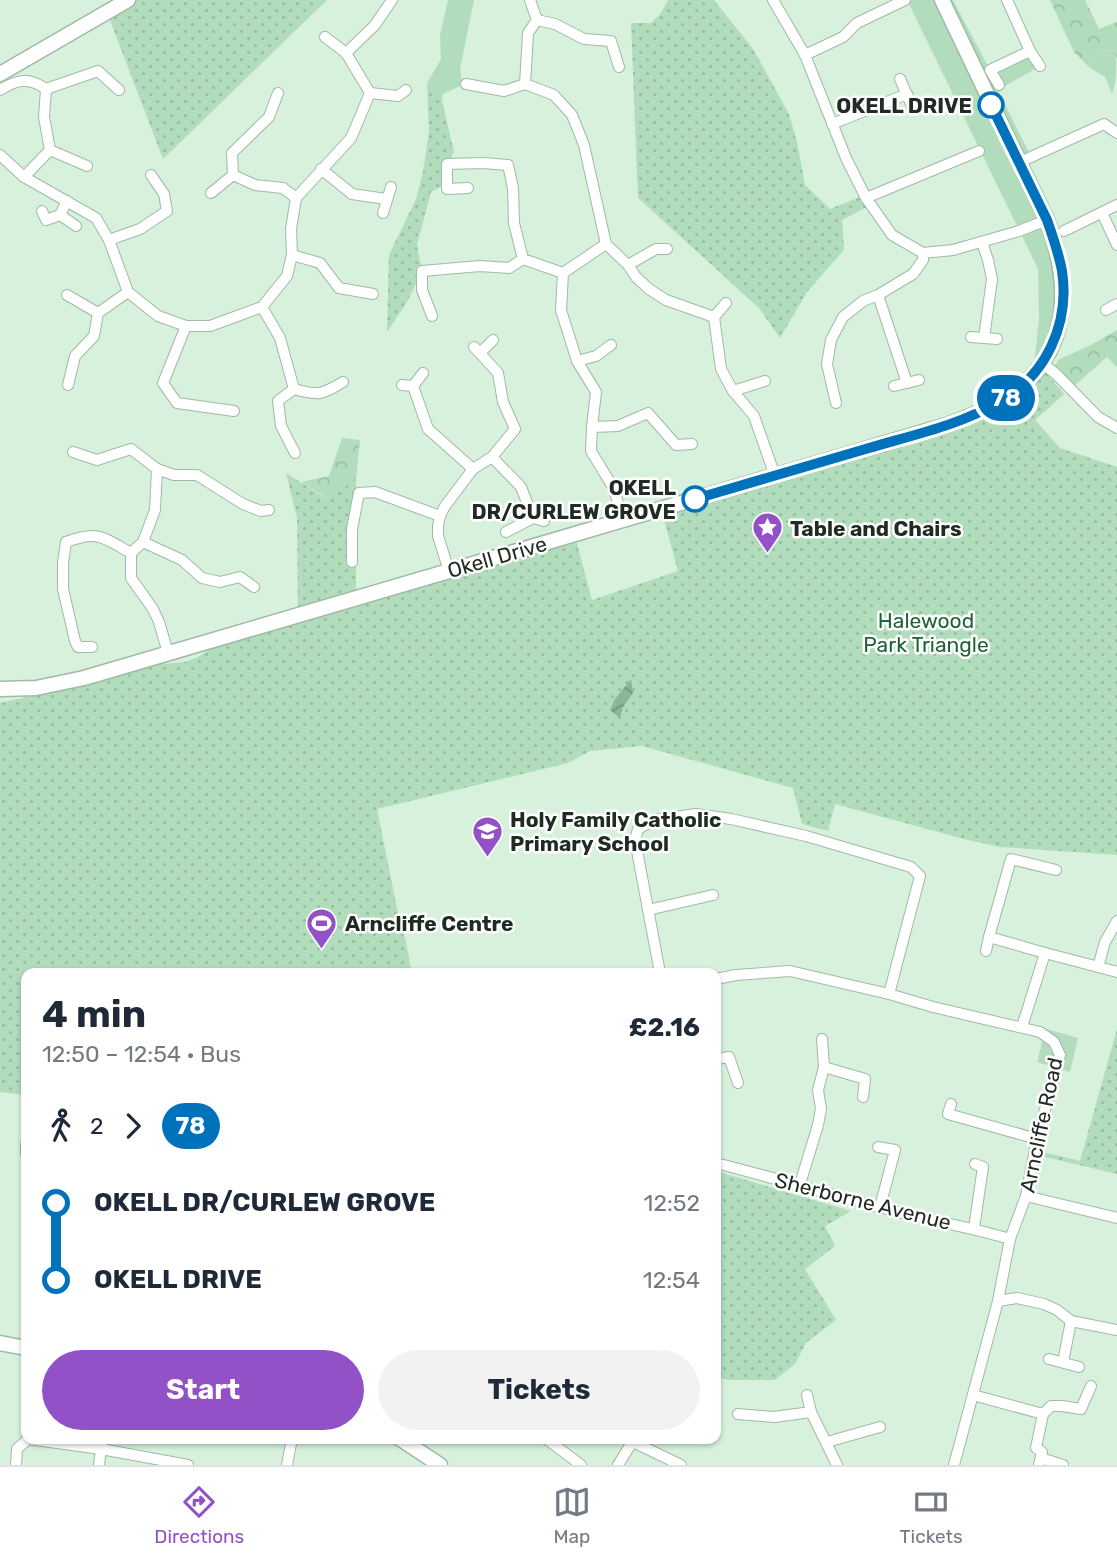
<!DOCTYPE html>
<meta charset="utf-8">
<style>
:root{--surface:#fff;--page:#f2f2f3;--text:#1f2937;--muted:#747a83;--line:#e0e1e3;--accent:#9251c6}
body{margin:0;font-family:Rubik,sans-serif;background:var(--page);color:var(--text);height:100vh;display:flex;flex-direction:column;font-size:26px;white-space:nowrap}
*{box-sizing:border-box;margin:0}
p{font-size:23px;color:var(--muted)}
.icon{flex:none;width:38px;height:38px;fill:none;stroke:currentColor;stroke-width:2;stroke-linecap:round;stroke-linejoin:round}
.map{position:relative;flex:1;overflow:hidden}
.sheet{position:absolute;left:21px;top:968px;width:700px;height:476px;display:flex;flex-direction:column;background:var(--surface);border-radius:14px;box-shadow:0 2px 5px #0004}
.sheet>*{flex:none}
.badge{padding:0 14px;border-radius:23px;font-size:24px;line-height:46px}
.map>.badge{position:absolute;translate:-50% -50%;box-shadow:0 0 0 4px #fff}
.legs{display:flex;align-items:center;gap:10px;height:77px;padding:0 21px;font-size:23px}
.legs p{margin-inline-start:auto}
.headline{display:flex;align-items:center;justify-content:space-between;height:119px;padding:0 21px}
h1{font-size:38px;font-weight:700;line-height:52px}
.cta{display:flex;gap:14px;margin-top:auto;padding:14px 21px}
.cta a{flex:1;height:80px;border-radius:42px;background:var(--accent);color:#fff;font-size:28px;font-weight:700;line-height:80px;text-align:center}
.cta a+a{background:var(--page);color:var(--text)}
ul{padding:0 21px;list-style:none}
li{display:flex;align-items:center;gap:24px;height:77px;font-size:26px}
li i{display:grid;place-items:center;width:10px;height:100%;margin:0 9px;background:currentColor}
li i::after{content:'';width:18px;height:18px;margin:-9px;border:5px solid;border-radius:50%;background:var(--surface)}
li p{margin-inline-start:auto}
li:first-child i{background:linear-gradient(#0000 50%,currentColor 0)}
li:last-child i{background:linear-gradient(currentColor 50%,#0000 0)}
.tabs{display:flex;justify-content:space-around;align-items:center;height:98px;border-top:2px solid var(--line);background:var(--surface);font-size:19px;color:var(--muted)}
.tabs a{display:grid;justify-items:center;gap:4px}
.tabs .on{color:var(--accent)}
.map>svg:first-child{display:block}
</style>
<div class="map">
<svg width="1117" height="1465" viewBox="0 0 1117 1465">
<defs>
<pattern id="forest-crowns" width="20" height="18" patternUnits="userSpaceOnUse" patternTransform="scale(1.75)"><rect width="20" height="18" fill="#b1ddbc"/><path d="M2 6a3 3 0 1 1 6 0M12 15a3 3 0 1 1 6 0" fill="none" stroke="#98bea1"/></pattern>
<pattern id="park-dots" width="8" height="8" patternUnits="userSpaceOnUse" patternTransform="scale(1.75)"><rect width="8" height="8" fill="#b1ddbc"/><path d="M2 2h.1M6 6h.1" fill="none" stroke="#98bea1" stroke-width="1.8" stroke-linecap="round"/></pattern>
<pattern id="water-waves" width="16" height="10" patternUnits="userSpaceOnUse" patternTransform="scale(1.75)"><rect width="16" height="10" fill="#8bb796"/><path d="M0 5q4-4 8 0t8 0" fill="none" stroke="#71957a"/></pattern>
</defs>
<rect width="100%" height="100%" fill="#d7f1dd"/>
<!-- grass -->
<g fill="#b1ddbc">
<path d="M448,0H474L460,69L462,85L443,94L427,83L441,59L440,35Z"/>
<path d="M907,0H953L990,70L1030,51L1040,66L998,90L1031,157L1020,162L1062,272L1060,324L1033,375L1039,319L1038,269Z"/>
<path d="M1115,50C1117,65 1117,80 1112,94L1105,77L1089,67L1100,51Z"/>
<path d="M1043,1028L1078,1038L1070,1072L1037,1062L1044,1035L1034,1031Z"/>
</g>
<!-- forest -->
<g fill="url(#forest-crowns)">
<path d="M1050,0H1085L1099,29L1117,22V59L1114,50L1100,51L1089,67L1074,52Z"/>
<path d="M1117,330V367L1107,357L1074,386L1054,367L1058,360L1087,347Z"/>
<path d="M342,438L360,440L356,479L328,499L301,482L329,476Z"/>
</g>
<!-- park -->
<g fill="url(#park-dots)">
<path d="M131,0H327L163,159L108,15Z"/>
<path d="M668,0H714L753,49L789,114L797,142L805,185L830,209L865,195L869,206L842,220L844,250L807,292L780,338L759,308L638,198L631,23H651L661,13Z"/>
<path d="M427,83L443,94L442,101L454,152L447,164V183L431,192L417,245L422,271L407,302L387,332L389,255L416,199L423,172L429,132Z"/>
<path d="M1042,368L1064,394L1035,420L1060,448L1117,467V855L1000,847L964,839L835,804L828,831L802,824L793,788L642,746L590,751L568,763L377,809L401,928L405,938L412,973H26V1095L0,1092V703L41,694L150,665L185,662L198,657L217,645L576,540L592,600L678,571L663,516L1008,407L1038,376Z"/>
<path d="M286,473L327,499L356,479V598L298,615L297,518Z"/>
<path d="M1117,1029V1174L1041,1156L1043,1152L1080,1161Z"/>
<path d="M716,1171L851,1211L825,1226L835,1246L805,1269L836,1320L806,1343L795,1364L775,1380H728L716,1377V1212L720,1198L716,1197Z"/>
</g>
<!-- water -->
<path fill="url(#water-waves)" d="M631,679L633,693L623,707L620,718L610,710L615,699Z"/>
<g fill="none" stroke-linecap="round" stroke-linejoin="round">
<defs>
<g id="street">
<path d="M773,0L805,55L846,158L866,198L892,235L923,253L953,250L1019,231L1047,220"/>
<path d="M537,20L555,24L584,39L611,41L619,67"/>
<path d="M325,37L346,53L370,93"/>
<path d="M1030,51L1040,66"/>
<path d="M346,53L375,25L392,0"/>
<path d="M805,55L843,37L857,23L905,0"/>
<path d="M900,79L912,106"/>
<path d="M466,84L504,91L525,84L554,95L572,115L584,145L606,244L628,265L636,277L649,289L666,300L714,317L721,369L733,391L754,416L775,476"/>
<path d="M525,84L528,33L537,20L530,0"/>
<path d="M999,85L990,70L1030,51L1007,0"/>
<path d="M46,89L98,71L119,90"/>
<path d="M0,90C18,79 28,77 46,89L44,117L50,150L24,177"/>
<path d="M370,93L398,96L406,90"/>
<path d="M832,124L907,94"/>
<path d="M50,150L87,166"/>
<path d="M0,155L24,177L96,218L109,240L128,292L158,316L186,326H210L262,307L287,276L292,255L291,229L296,198L351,138L370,93"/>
<path d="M1020,162L1104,124L1117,133"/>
<path d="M321,169L352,194L386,199"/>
<path d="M233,175L232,153L269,117L278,93"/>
<path d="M468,188L447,189V164L483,163L508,165L513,188L514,223L523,259L563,273"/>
<path d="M211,193L233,175L255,185L283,188L296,198"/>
<path d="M866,198L979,151"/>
<path d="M42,211L46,220L60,215L67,201"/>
<path d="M383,213L391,187"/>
<path d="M1102,213L1117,245"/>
<path d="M60,215L76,226"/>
<path d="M1064,231L1117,205"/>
<path d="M109,240L140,229L167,211L164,194L151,175"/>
<path d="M982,242L988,260L992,279L984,338"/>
<path d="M606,244L563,273L561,310L577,361L596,392L592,427L591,451L614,489L623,520"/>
<path d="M292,255L320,263L339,288L373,294"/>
<path d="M628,265L656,249H667"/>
<path d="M67,295L98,313"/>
<path d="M878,295L907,383"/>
<path d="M262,307L280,338L294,389C319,396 321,395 343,382"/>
<path d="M1106,310L1117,304"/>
<path d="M432,316L422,290V271L480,266L509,268L523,259"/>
<path d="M714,317L726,303"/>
<path d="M186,326L163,383L177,403L234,411"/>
<path d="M971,337L997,339"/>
<path d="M480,353L493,340"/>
<path d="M577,361L596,356L611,345"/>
<path d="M1042,363L1056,374L1098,417L1117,428"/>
<path d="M68,385L75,356L94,336L98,313L128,292"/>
<path d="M402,385L413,386L428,429L473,469"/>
<path d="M413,386L423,373"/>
<path d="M894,386L919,380"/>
<path d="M294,389L278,401L281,426L295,453"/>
<path d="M733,391L765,381"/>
<path d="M836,403L827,364L831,340L843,317L863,301L878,295L913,274L923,260V253"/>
<path d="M592,427L618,426L648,413L676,445L692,444"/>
<path d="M73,452L97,460L131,449L157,469L174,475H197L243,504L261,511L269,510"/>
<path d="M492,457L521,487L533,518L506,532"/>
<path d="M157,469L155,510L143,542L131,553V578L153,609L159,622L168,653"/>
<path d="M533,518L544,521"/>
<path d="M143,542L182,560L202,578L220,582L240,577L254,587"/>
<path d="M352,562V529L359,493L375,492L440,516"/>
<path d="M449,571L438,536V526L440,516L445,506L473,469L492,457L515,429L503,402L498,373L474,347"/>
<path d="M92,647H78L75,641L63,589V563L66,542C99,530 102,537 131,553"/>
<path d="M648,910L713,895"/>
<path d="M986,951L989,937"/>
<path d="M1045,953L1117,972"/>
<path d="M1098,967L1105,942L1117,921"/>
<path d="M660,973L635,840L638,829L654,820L696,814L731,819L806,836L911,867L920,876L889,994"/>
<path d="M716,979L736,975L790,971L889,994L933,1007L1040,1032L1054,1042L1060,1055L1037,1139L1026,1196L1010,1239L998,1301L954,1465"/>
<path d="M1022,1027L1045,953L989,937L1011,859L1056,870"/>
<path d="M822,1039L824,1067"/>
<path d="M716,1059L729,1057L738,1083"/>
<path d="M951,1104L948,1114L1037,1139"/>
<path d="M26,1145V1153"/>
<path d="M878,1147L895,1150L880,1207"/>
<path d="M716,1163C778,1179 839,1197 902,1213C938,1222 974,1228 1010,1239"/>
<path d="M800,1184L818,1125L821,1109L818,1090L824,1067L865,1079L863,1097"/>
<path d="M1026,1196L1117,1218"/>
<path d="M974,1228L983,1167L975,1164"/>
<path d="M998,1301L1017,1298L1044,1304L1057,1310L1071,1321L1117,1330"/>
<path d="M1049,1359L1079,1367"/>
<path d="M1063,1362L1071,1321"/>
<path d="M807,1395L811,1412"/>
<path d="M973,1395L1043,1414L1036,1448L1042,1452L1039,1465"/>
<path d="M738,1414L774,1417L811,1412L837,1465"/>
<path d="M1043,1414L1051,1406H1062L1081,1409L1091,1386"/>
<path d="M103,1438L101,1449L188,1465"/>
<path d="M545,1438L581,1465"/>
<path d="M633,1442L681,1465"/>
<path d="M827,1442L880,1427"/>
<path d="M1041,1458L1063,1465"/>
<path d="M16,1465L17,1449L28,1439L101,1449L99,1465"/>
<path d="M287,1465L292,1438"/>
<path d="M618,1465L634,1439"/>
</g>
<g id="secondary">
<path d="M0,74L128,0"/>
<path d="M0,689L36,688L84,678L947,425C965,418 984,411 1001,401C1071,358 1073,290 1047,220L942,0"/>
<path d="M0,1343L26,1348"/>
<path d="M399,1438L440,1465"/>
</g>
</defs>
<!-- street casing -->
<use href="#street" stroke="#a1b9a6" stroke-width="12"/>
<!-- secondary casing -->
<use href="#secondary" stroke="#a1b9a6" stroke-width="17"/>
<!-- street -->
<use href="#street" stroke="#fff" stroke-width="10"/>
<!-- secondary -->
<use href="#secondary" stroke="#fff" stroke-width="14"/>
</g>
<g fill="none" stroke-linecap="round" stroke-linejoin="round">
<defs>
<path id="line-1" d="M695,499C753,482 811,465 869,448C913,435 960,425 999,402C1046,376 1070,324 1062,271C1059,254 1053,237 1047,220L991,105"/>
</defs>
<!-- line-1 casing -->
<use href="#line-1" stroke="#fff" stroke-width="16"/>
<!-- line-1 -->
<use href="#line-1" stroke="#0072bc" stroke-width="10"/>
</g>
<!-- icons -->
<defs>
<symbol id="sight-pin" viewBox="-11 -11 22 30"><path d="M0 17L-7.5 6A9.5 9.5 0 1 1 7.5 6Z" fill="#9251c6" stroke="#fff"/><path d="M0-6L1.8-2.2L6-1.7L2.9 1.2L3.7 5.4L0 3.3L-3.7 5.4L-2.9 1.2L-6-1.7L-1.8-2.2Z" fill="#fff"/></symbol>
<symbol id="school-pin" viewBox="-11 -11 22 30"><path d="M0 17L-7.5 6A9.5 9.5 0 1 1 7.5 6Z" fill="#9251c6" stroke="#fff"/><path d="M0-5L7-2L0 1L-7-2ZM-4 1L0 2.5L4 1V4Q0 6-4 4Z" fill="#fff"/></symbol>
<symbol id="stadium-pin" viewBox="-11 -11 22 30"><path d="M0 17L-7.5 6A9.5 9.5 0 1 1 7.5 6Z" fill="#9251c6" stroke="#fff"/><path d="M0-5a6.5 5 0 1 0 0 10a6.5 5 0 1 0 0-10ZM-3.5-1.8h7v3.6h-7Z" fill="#fff"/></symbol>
</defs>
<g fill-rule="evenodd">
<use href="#sight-pin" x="750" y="510" width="35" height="47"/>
<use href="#school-pin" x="470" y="814" width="35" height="47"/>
<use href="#stadium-pin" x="304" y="906" width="35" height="47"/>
</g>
<!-- markers -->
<g fill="#fff" stroke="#0072bc" stroke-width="3.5">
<circle cx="991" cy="105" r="12"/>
<circle cx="695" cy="499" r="12"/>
</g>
<g text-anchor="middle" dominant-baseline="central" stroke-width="5" stroke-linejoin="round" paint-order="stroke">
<!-- stop labels -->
<g font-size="21" font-weight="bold" fill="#212b24" stroke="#fff" text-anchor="end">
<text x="972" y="105">OKELL DRIVE</text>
<text x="676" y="487">OKELL<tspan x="676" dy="24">DR/CURLEW GROVE</tspan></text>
</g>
<!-- poi labels -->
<g font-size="21" font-weight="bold" fill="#212b24" stroke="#fff" text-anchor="start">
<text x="790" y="528">Table and Chairs</text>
<text x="510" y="819">Holy Family Catholic<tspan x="510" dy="24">Primary School</tspan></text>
<text x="345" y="923">Arncliffe Centre</text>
</g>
<!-- street labels -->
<g font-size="21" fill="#212b24" stroke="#fff">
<text transform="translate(497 557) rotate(-16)">Okell Drive</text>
<text transform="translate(1041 1125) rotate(-78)">Arncliffe Road</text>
<text transform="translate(863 1201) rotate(14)">Sherborne Avenue</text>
</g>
<!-- park labels -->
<g font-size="21" fill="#206339" stroke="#fff">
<text x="926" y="620">Halewood<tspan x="926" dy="24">Park Triangle</tspan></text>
</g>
</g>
</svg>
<b class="badge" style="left:1006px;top:398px;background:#0072bc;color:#fff">78</b>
<section class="sheet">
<div class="headline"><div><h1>4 min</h1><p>12:50 – 12:54 · Bus</p></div><b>£2.16</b></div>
<div class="legs"><svg class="icon" aria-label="walk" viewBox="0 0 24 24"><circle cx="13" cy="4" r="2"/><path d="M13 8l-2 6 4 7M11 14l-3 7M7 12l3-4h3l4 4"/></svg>2<svg class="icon" aria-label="forward" viewBox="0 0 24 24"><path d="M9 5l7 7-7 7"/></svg><b class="badge" style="background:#0072bc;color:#fff">78</b></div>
<ul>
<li><i style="color:#0072bc"></i><b>OKELL DR/CURLEW GROVE</b><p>12:52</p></li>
<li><i style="color:#0072bc"></i><b>OKELL DRIVE</b><p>12:54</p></li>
</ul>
<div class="cta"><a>Start</a><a>Tickets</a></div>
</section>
</div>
<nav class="tabs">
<a class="on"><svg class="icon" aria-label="directions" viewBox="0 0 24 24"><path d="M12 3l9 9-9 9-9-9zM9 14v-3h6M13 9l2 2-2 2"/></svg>Directions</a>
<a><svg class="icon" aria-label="map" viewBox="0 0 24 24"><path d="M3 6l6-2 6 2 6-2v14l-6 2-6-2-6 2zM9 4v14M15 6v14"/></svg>Map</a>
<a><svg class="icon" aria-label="tickets" viewBox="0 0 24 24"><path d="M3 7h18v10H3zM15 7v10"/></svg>Tickets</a>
</nav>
